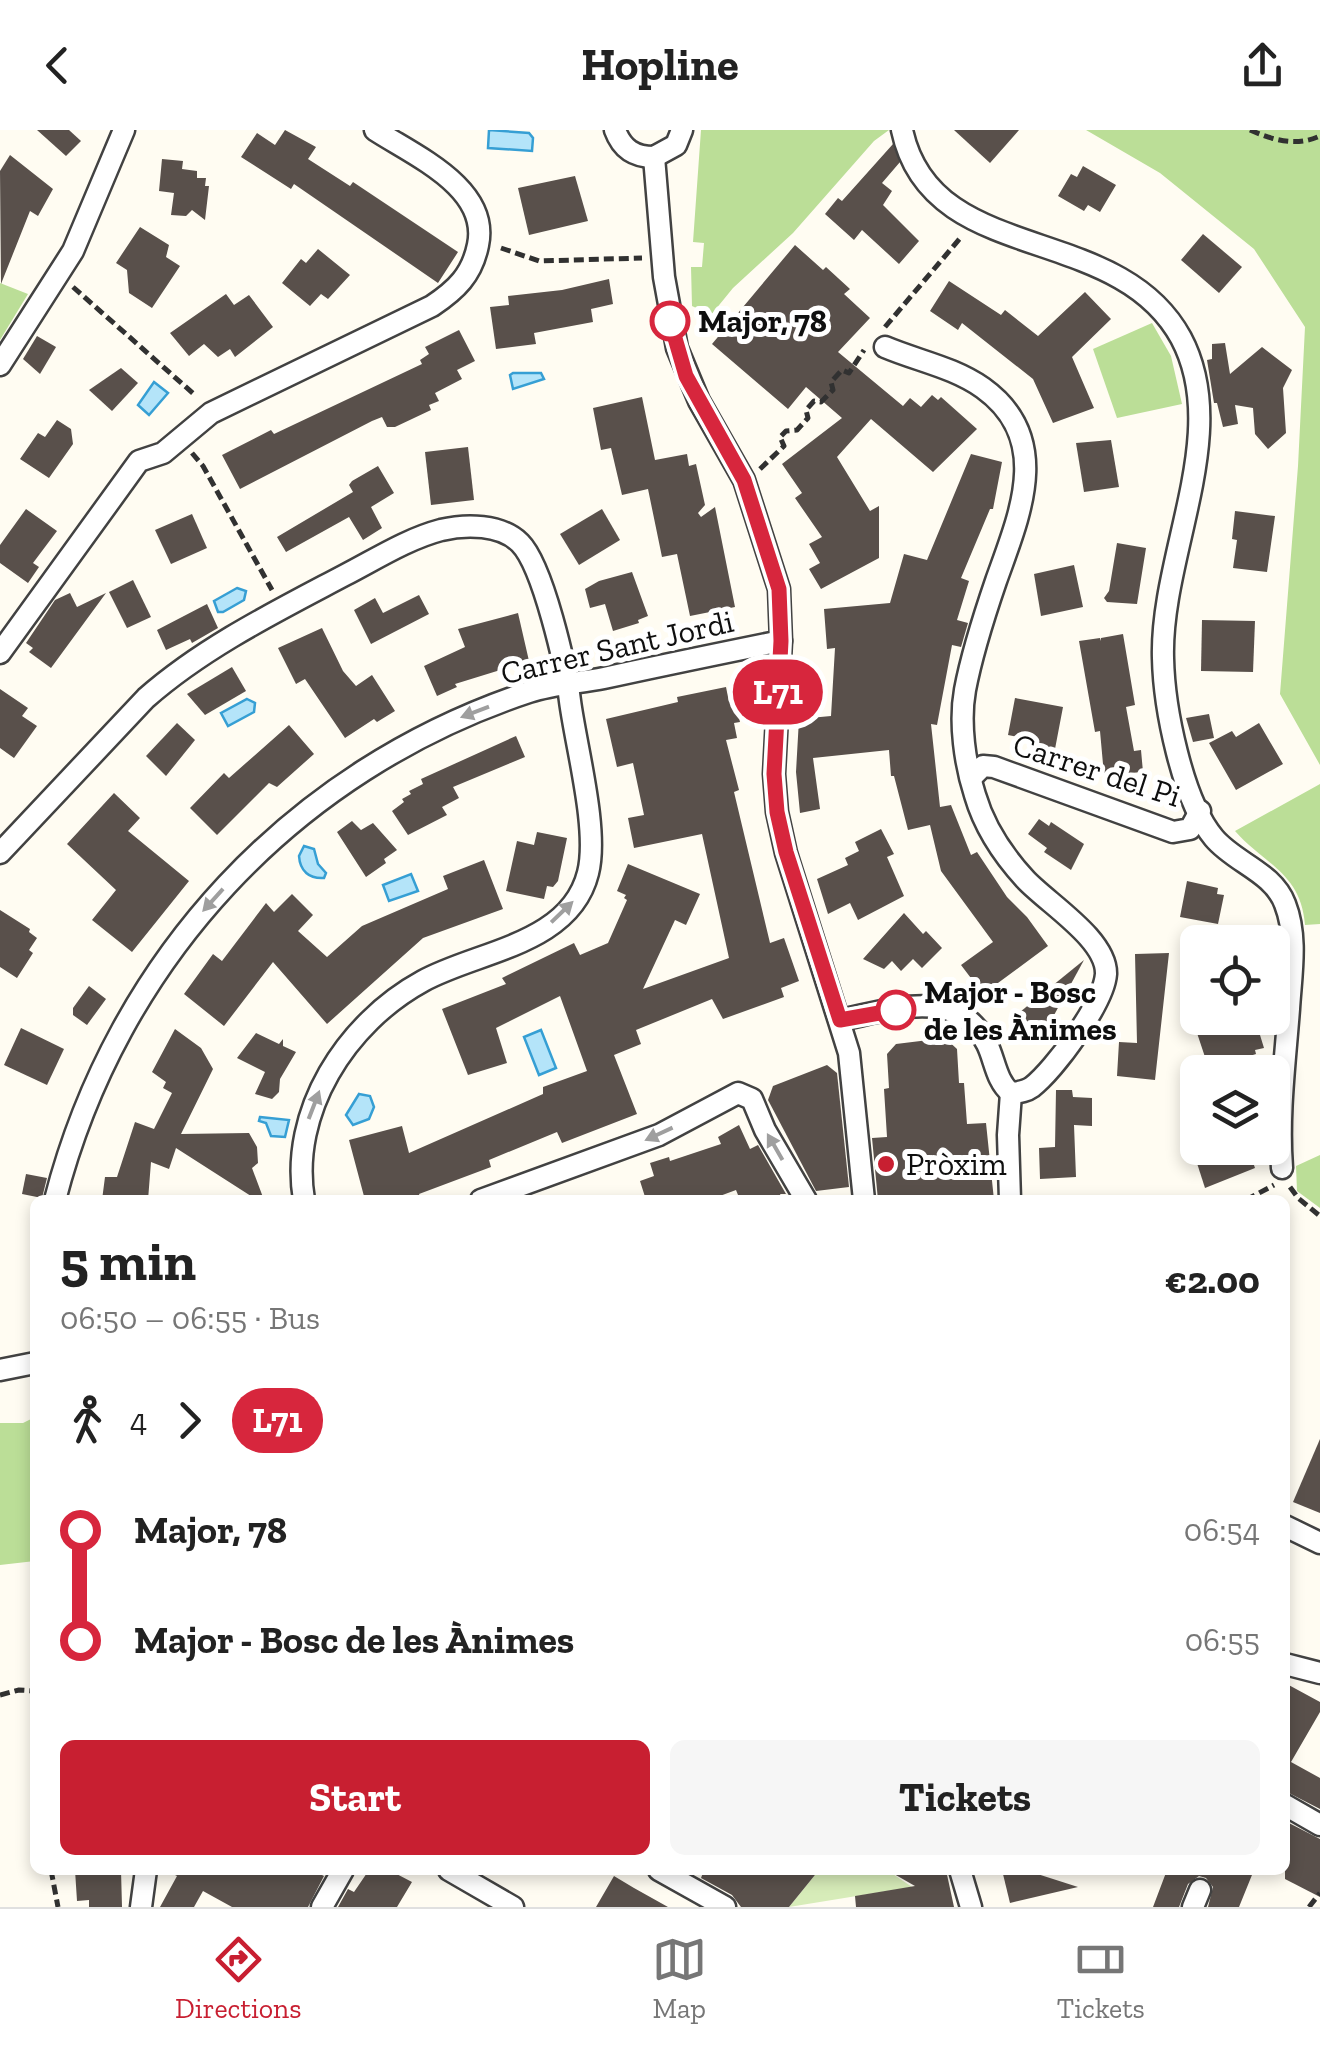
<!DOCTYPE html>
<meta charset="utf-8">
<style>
:root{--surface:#fff;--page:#f6f6f6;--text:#222;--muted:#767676;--line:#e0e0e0;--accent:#c81f31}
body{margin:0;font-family:"Zilla Slab",serif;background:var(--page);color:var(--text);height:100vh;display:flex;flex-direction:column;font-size:38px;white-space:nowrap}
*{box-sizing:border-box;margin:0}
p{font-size:32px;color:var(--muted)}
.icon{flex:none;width:55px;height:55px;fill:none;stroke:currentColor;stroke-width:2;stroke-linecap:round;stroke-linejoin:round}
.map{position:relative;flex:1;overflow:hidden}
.details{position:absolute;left:30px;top:1065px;width:1260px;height:680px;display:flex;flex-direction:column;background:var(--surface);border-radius:15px;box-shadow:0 5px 15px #0003}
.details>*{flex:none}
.badge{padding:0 20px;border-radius:32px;font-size:35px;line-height:65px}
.buttons{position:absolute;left:1180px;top:795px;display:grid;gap:20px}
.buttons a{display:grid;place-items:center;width:110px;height:110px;border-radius:15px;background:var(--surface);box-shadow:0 5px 15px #0003;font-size:50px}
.map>.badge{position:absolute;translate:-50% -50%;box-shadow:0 0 0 5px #fff}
.legs{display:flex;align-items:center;gap:15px;height:110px;padding:0 30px;font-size:32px}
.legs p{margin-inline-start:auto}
.headline{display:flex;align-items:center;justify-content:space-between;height:170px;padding:0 30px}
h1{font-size:55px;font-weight:700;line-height:75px}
.cta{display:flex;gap:20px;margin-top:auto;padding:20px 30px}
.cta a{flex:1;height:115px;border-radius:15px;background:var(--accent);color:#fff;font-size:40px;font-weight:700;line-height:115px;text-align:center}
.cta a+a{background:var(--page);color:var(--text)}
ul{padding:0 30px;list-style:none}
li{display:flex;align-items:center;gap:35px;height:110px;font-size:38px}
li i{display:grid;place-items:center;width:15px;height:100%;margin:0 12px;background:currentColor}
li i::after{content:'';width:25px;height:25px;margin:-12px;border:8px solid;border-radius:50%;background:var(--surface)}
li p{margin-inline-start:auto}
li:first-child i{background:linear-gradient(#0000 50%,currentColor 0)}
li:last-child i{background:linear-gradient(currentColor 50%,#0000 0)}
header{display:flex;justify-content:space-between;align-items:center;height:130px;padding:0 30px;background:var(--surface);font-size:45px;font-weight:700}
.tabs{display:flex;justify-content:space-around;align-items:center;height:140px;border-top:2px solid var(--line);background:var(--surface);font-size:28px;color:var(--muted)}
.tabs a{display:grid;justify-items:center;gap:5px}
.tabs .on{color:var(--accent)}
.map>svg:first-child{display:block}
</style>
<header><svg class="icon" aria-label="back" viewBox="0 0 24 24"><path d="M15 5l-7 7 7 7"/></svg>Hopline<svg class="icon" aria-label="share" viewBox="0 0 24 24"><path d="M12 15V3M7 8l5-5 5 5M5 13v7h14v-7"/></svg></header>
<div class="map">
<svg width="1320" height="1777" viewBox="0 0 1320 1777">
<rect width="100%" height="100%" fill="#fffcf2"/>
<!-- green -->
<path fill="#d7ecb9" d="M819,1740H887L912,1757L789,1777Z"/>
<!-- forest -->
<g fill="#bbde97">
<path d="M701,0H889L874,11L793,103L733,158L711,185L692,176L691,137H702L704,113L693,112Z"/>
<path d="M1086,0H1320V635L1280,564L1298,336L1305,197L1254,119L1160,43Z"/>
<path d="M0,153L28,164L0,210Z"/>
<path d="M1152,193L1171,226L1182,274L1117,288L1093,219Z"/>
<path d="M1320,654V794L1305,795C1301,743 1265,735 1235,701Z"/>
<path d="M1320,1025V1078L1297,1061L1296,1036Z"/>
<path d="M35,1287V1431L0,1435V1293H23Z"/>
</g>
<!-- water -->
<g fill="#b4e4f9" stroke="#369fd4" stroke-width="2.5">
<path d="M489,0L529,3L533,8L532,21L488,18Z"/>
<path d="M513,243H541L544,249L513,259L510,245Z"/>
<path d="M154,252L168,263L149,285L138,275Z"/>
<path d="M237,458L246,461L244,470L223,482H218L214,471Z"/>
<path d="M247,569L255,573L254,582L228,596L221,583Z"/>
<path d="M304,716L314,719L318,734L326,743L324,748C309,749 300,741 299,726Z"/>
<path d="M411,744L418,761L389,771L383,755Z"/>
<path d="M541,900L556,938L539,945L524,907Z"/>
<path d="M359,964L370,966L374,977L369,989L353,995L346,985Z"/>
<path d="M260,987L289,990L285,1007L271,1006L266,993L259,991Z"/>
</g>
<!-- building -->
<g fill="#59504b">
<path d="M37,0H69L81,11L66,26Z"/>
<path d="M285,0L316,17L308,29L350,56L353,52L458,122L438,153L294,54L291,59L241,27L257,3L275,15Z"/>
<path d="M954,0H1019L990,33Z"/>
<path d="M893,14L900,32L882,53L892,61L883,75L919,111L899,134L862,100L854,110L825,84L838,68L842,71Z"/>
<path d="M10,25L53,59L38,86L30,81L1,154L0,41Z"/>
<path d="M162,29L183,31L182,39L197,41V48H206L205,56H209L205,90L192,80L186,86L171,85L174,63L159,61Z"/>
<path d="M1083,36L1116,55L1100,82L1088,75L1084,81L1058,66L1071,44L1077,47Z"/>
<path d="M575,46L588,91L529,105L518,58Z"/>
<path d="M140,97L169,115L166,127L180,136L152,178L129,163L127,140L116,133Z"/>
<path d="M1203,104L1242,137L1219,163L1181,130Z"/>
<path d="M795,115L823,140L826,137L850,159L844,164L870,188L838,222L903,276L910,268L921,277L932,265L938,270L941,267L977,299L933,342L871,289L837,327L870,381L879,376V428L821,459L809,439L820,433L809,414L822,407L795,368L802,363L782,334L842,288L806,257L788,279L712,214Z"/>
<path d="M318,119L350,145L328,169L321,164L310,176L282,153L301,129L306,133Z"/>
<path d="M609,149L613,174L591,179L593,192L534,203L536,214L496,219L490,177L509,175L508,166L562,160Z"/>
<path d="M949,151L1001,185L1005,180L1038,206L1085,162L1111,189L1072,227L1094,278L1053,293L1033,249L962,193L958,200L930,181Z"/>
<path d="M226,164L234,175L249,165L273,197L235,227L230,219L218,227L204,214L189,226L170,203Z"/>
<path d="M459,200L475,231L457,240L462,249L435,263L439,271L429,275L431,280L395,297H387L382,287L372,291L240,359L222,325L271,300L274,304L422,234L420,230L429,224L425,217Z"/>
<path d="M37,206L56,217L40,244L23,229Z"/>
<path d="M1225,213L1230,244L1262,217L1292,240L1283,258L1286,303L1268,319L1255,304L1253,278L1235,275L1238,294L1223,297L1217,273H1214L1207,230L1212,229V214Z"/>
<path d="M121,238L138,253L112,281L89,260Z"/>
<path d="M642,267L655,330L687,324L689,336L696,334L705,375L698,383L701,387L715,377L735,477L690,486L677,424L662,427L648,359L622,365L611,318L601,320L593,278Z"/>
<path d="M57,290L71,299L73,314L49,348L20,329L38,303L45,307Z"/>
<path d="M1111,310L1119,357L1084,362L1076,313Z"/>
<path d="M468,317L474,370L431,375L425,322Z"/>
<path d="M971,324L1002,332L993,379H990L961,448L969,451L957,490L968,493L961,517L952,515L937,595L931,594L940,677L951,675L971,725L977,722L1007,767L1027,787L1048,816L983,864L961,835L993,812L941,741L930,695L908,700L894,646H891L889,620L813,628L820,679L800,683L796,642L799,589L831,586L835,518L827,519L824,479L890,473L904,424L927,430Z"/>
<path d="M378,336L394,363L371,377L382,398L363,410L349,387L286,422L277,407L353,362L349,355L352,351Z"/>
<path d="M26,379L57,401L33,433L39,437L28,453L0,433V415Z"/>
<path d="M602,379L620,410L579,435L560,404Z"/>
<path d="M1235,381L1275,386L1267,442L1233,438L1237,410L1232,409Z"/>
<path d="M192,384L207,418L171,434L155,400Z"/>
<path d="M1117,413L1146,418L1137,474L1107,472L1104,468L1109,461Z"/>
<path d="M1074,435L1083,477L1041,486L1034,444Z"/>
<path d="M632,442L648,486L638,490L639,493L613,501L605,474L590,478L585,459L599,451Z"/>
<path d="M133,450L151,487L127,498L109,462Z"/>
<path d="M70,463L77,477L106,463L51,538L29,522L33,518L26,513L55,470Z"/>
<path d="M419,465L429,484L371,514L354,480L375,468L383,483Z"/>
<path d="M207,474L218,498L192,513L190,509L166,520L157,500Z"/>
<path d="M518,483L529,531L455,554L457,557L437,566L424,536L465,517L458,499Z"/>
<path d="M1202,490L1255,491L1253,542L1201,541Z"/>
<path d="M322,498L343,541L356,556L372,545L395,581L377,592L374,589L345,608L305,549L296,554L278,518Z"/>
<path d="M1123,504L1135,575L1126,577L1134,621L1141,620L1143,642L1104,645L1100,601L1095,602L1079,511L1100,508L1101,511V508Z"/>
<path d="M232,537L246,561L205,585L187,564Z"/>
<path d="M726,557L729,572L735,571L740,592L734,593L737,608L726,610L739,660L734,662L770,813L784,808L799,851L781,858L784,867L723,889L712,869L636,900L641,914L614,925L637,984L562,1013L557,1002L489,1030L491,1037L419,1064L421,1070H365L349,1010L402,996L409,1023L543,964V957L587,941L560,866L496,898L507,933L468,945L442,879L506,854L502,848L574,813L580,825L608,813L627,770L624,768L626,765L617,761L628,734L700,764L686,795L675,790L643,859L729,828L702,704L634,718L628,688L644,685L633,633L617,637L606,589L678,572L677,567Z"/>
<path d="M0,559L28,578L22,586L37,596L14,628L0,618Z"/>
<path d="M1015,568L1063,577L1055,619L1027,614L1028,609L1008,605Z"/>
<path d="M1209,584L1214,608L1193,612L1186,588Z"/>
<path d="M177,593L195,610L166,646L146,626Z"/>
<path d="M1259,593L1283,634L1236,660L1209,613L1232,601L1236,607Z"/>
<path d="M289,595L314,624L277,657L269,653L217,705L190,678L224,643L229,648Z"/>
<path d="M516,606L525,627L453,657L459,668L442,677L447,685L408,705L392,681L404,672L402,669L411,664L409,661L423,654L421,649Z"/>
<path d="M114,663L140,688L128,701L189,751L132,822L92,790L116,760L67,714Z"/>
<path d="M1039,689L1049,696L1051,692L1084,714L1071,740L1044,722L1047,718L1028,704Z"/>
<path d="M352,691L361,700L373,693L397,720L384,729L386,733L366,747L337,702Z"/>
<path d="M881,699L894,724L887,727L904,766L858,790L850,773L828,784L817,749L848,735L845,728L859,721L855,712Z"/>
<path d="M537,702L567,708L558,751L553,757L547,756L544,769L506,761L517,711L534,715Z"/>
<path d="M484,730L503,779L423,808L327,894L273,832L224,896L184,864L213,824L222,831L266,773L274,782L292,764L313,785L298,801L327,827L362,796L448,759L443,746Z"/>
<path d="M1187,751L1218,758L1217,764L1224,765L1218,794L1180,787Z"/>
<path d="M0,780L30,799L29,802L37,808L29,820L33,823L17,848L0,837Z"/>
<path d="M904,783L923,804L926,801L942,818L922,838L913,829L901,841L892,831L884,839L863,829Z"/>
<path d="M1169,823L1155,950L1117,946L1119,912L1137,913L1135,824Z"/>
<path d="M1084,830L1047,898L1028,913L1010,890Z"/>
<path d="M89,856L106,869L87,895L73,885V878Z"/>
<path d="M1238,888H1260L1265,904L1260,905L1264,918L1255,920L1256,924L1209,939L1196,900Z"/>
<path d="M21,898L64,919L47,955L4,935Z"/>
<path d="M175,899L201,918L213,939L181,1004L249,1003L257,1017L258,1033L252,1038L264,1070H257L176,1018L169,1039L151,1032L148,1070H102L105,1047H117L135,992L154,999L172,963L163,958L166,952L152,942Z"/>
<path d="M256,903L279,914L283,909V916L296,922L280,949L279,962L272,969L255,964L265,942L237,928Z"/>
<path d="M945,908L957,919L959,953H964L967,994L986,993L994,1070H878L872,1008L887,1007L884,959L889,958L887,924L896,914Z"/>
<path d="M827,935L837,943L849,1057L816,1061L768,970L773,956Z"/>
<path d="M1056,960H1072L1073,967L1092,968V996L1074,995L1076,1047L1040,1049L1039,1018L1055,1017Z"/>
<path d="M739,995L750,1019L758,1015L786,1064H780L783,1070H740L736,1060L709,1070H646L640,1051L654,1046L650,1033L669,1027L670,1031L721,1014L718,1007Z"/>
<path d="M1225,1018H1248L1255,1038L1205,1058L1195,1027Z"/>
<path d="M26,1044L47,1048L42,1068L22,1064Z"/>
<path d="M1320,1309V1383L1293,1372Z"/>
<path d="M1285,1553L1320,1572V1582L1291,1632L1320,1648V1679L1285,1661Z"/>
<path d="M1285,1691L1320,1709V1767L1285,1749Z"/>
<path d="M75,1740H121L122,1777H89V1770L77,1771Z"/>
<path d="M165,1740H312L324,1746L308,1777H232L203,1761L194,1777H160L177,1746Z"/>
<path d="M369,1740H389L412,1752L397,1777H338L348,1759L354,1762Z"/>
<path d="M704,1740H819L789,1777H741L732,1765L701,1748Z"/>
<path d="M887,1740H946L954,1777H856L855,1766L915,1756Z"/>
<path d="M1002,1740H1025L1078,1757L1010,1773Z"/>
<path d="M1167,1740H1254L1239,1777H1208L1213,1757L1206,1748L1199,1746L1188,1754L1179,1777H1153Z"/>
<path d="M614,1746L634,1758L668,1777H596Z"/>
</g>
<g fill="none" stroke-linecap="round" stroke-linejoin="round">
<defs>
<g id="minor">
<path d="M615,0C622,19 634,27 654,27L676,15L682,0"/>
<path d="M902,0C931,138 1117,90 1181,208C1232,303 1160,425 1163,528C1164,577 1182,670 1214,708C1235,733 1273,742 1285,774C1298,807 1291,845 1289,879C1285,932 1278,985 1282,1038"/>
<path d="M654,27L664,147L677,218L699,271L744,350L779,459L781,511L774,644L777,682L786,723L849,923L864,1070"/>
<path d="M885,217C918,231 953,237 983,258C1054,309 1019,386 996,451C984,486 972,523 965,560C959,593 965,634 975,665C984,696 1003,725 1025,749C1047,773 1107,809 1106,844C1104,873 1054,940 1032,957C1025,962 1019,962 1011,963"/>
<path d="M0,235L73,121L124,0"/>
<path d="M0,523L139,331L163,323L211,283L432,176C456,160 472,145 478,115C490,58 415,26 375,0"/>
<path d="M971,648L983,636L994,637L1173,702L1190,699L1200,681"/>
<path d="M0,723L146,568C204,517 277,481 345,445C376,429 407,409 441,400C466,394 501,394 520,413C543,436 566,537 570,571C576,617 599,700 588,743C570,815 477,821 423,851C346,893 289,982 304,1070"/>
<path d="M840,890C891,880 957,855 987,914C995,930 996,951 1011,963"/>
<path d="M55,1070C117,829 293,640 529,562C553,554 579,553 604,548C663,535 722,523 781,511"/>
<path d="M481,1070L659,1005L738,963L752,969L765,1000L806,1070"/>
<path d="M1010,1070L1008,1005L1011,963"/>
<path d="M0,1240L35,1233"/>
<path d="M1285,1396L1320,1413"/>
<path d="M1285,1534L1320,1543"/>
<path d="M1285,1675L1320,1695"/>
<path d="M449,1740L513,1777"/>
<path d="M659,1740L725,1777"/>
<path d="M960,1740L971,1777"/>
<path d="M141,1777L146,1740"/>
<path d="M322,1777L343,1740"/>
<path d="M1193,1777L1200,1760"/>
</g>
</defs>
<!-- minor casing -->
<use href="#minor" stroke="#424242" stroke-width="25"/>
<!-- path -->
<g stroke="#313131" stroke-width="5" stroke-dasharray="10 5" stroke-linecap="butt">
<path d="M1250,0C1273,10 1296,17 1320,6"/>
<path d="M501,118L539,131L642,128"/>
<path d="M73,157L196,266"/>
<path d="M885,197L962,106"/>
<path d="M192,323L203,336L272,460"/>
<path d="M760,339L784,316L780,307L786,301L797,300L808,288L806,280L814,271L821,272L833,260L831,252L842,240L849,243L864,220"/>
<path d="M1290,1057L1298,1068L1320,1086"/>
<path d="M1232,1070H1236"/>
<path d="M1246,1070L1274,1055"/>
<path d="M0,1565L19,1560L35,1561"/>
<path d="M51,1740L58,1777"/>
<path d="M1309,1777L1320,1763"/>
</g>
<!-- minor -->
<use href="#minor" stroke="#fff" stroke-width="20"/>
</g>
<!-- one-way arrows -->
<defs><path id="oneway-solid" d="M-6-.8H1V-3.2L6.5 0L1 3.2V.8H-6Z" transform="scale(2.5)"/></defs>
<g fill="#9f9f9f">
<use href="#oneway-solid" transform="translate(475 582) rotate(159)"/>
<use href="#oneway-solid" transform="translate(213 770) rotate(132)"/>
<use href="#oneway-solid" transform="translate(562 782) rotate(-44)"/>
<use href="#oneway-solid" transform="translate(314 975) rotate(-69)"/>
<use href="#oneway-solid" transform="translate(659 1004) rotate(155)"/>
<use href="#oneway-solid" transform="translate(775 1017) rotate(-120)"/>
</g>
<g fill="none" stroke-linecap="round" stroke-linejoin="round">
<defs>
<path id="line-1" d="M670,191L686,246L744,350L779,459L781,511L774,644L777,682L786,722L840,890L896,880"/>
</defs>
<!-- line-1 casing -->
<use href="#line-1" stroke="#fff" stroke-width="22"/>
<!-- line-1 -->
<use href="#line-1" stroke="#d7263d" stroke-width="15"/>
</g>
<!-- markers -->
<g fill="#fff" stroke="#d7263d" stroke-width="5">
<circle cx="670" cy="191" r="18"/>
<circle cx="896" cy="880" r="18"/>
</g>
<circle fill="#c81f31" stroke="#fff" stroke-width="4" cx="886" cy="1034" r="10"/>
<g text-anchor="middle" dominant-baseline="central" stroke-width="10" stroke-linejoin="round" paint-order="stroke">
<!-- stop labels -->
<g font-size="32" font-weight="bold" fill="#0f0f0f" stroke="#fff" text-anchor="start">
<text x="698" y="191">Major, 78</text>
<text x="924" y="862">Major - Bosc<tspan x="924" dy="37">de les Ànimes</tspan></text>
</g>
<!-- street labels -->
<g font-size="32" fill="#0f0f0f" stroke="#fff">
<text transform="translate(617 517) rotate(-13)">Carrer Sant Jordi</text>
<text transform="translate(1097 640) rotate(18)">Carrer del Pi</text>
</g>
<!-- poi labels -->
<g font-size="32" fill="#0f0f0f" stroke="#fff" text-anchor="start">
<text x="906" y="1034">Pròxim</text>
</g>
</g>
</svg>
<div class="buttons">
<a><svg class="icon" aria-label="locate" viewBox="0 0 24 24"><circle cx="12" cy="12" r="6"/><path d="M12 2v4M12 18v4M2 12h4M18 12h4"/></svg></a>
<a><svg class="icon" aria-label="layers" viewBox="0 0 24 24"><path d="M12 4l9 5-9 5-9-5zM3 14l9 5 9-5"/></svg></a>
</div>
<b class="badge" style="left:778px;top:562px;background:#d7263d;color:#fff">L71</b>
<section class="details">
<div class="headline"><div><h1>5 min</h1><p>06:50 – 06:55 · Bus</p></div><b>€2.00</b></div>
<div class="legs"><svg class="icon" aria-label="walk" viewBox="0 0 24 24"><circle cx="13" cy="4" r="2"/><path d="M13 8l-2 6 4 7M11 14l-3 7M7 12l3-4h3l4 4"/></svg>4<svg class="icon" aria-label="forward" viewBox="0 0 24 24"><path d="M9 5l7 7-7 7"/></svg><b class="badge" style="background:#d7263d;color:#fff">L71</b></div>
<ul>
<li><i style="color:#d7263d"></i><b>Major, 78</b><p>06:54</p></li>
<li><i style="color:#d7263d"></i><b>Major - Bosc de les Ànimes</b><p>06:55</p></li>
</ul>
<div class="cta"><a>Start</a><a>Tickets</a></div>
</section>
</div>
<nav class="tabs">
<a class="on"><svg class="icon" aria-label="directions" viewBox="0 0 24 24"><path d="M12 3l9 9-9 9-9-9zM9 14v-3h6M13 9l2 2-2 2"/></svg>Directions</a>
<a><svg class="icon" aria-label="map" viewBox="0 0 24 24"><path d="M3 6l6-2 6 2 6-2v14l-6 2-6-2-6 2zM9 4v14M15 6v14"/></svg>Map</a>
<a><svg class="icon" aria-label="tickets" viewBox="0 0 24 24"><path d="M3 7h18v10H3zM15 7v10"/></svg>Tickets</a>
</nav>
